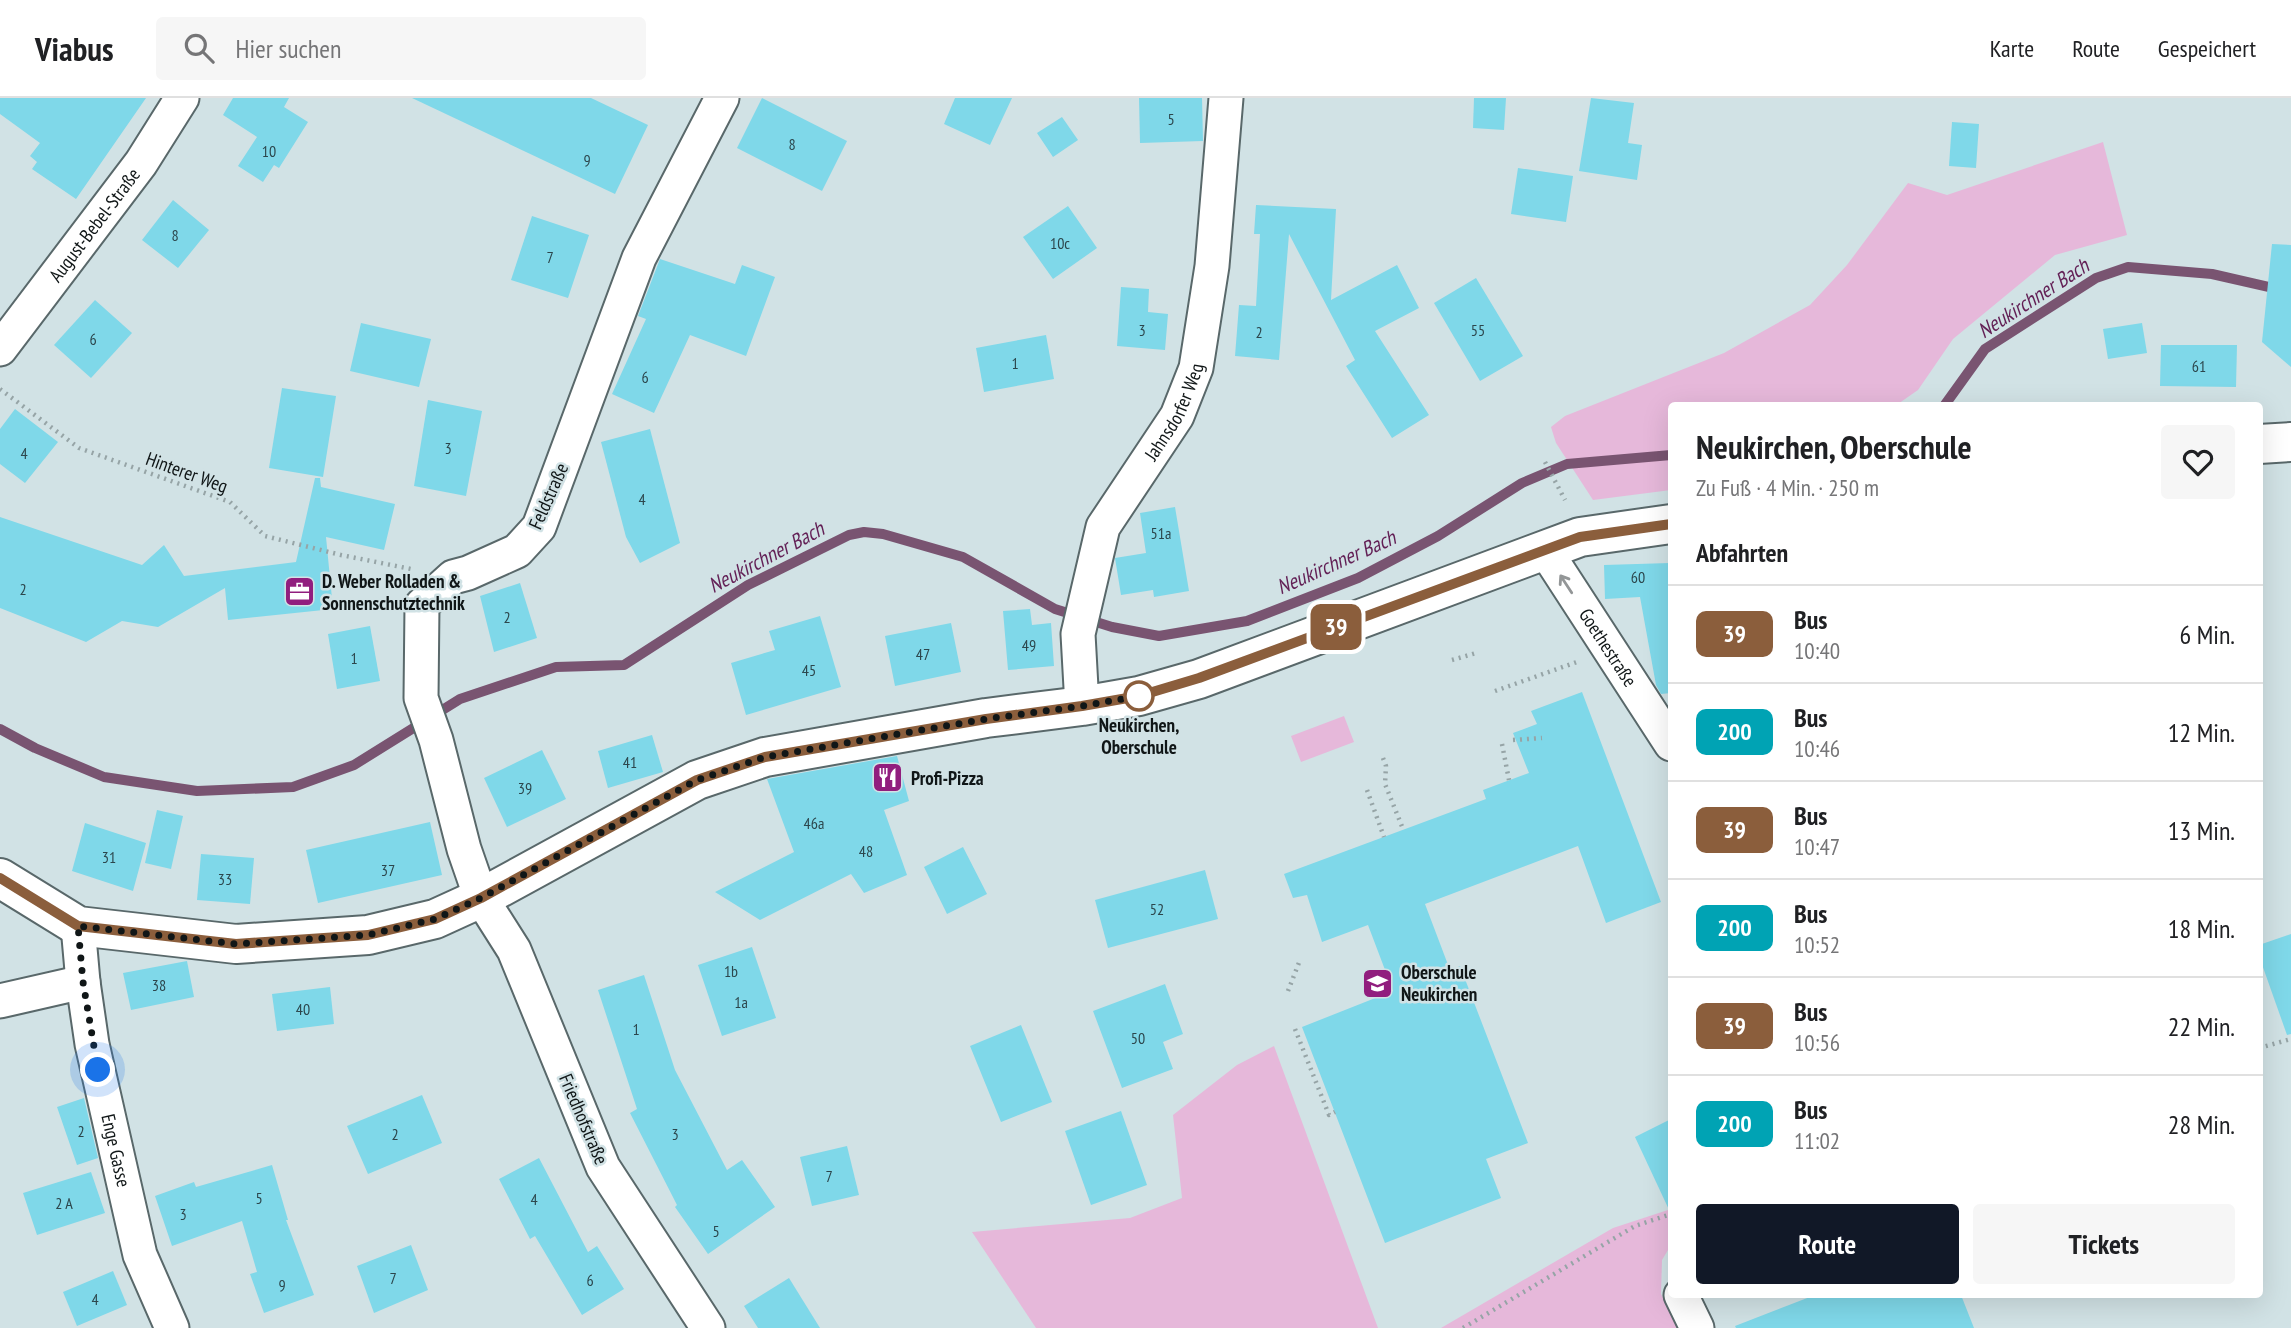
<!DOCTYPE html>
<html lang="de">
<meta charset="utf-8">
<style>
:root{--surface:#fff;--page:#f6f6f6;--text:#202124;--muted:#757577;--line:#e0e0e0;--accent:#111827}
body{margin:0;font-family:"PT Sans Narrow",sans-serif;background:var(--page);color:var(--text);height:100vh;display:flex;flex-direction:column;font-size:26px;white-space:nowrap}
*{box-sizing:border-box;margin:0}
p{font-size:23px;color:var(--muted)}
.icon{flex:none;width:38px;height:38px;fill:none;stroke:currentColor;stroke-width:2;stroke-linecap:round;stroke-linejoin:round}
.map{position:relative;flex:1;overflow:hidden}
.details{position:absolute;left:1668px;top:304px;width:595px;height:896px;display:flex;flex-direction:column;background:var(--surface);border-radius:7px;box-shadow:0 7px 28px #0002}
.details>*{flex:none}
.badge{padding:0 14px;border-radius:10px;font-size:24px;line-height:46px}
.you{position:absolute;width:35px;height:35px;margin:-18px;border:5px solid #fff;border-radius:50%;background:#1a73e8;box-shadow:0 0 0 10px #1a73e833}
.map>.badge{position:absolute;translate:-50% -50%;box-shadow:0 0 0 4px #fff}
h2{padding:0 28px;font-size:26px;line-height:63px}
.round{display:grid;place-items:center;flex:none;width:74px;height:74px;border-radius:7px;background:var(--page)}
.overview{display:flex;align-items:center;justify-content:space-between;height:119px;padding:0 28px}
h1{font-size:33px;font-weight:700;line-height:52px}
.cta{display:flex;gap:14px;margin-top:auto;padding:14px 28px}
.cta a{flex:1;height:80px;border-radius:7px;background:var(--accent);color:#fff;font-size:28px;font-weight:700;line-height:80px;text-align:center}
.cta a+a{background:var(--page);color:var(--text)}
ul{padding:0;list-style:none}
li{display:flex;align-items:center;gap:21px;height:98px;padding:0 28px;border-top:2px solid var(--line)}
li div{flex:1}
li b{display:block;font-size:26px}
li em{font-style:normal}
li .badge{min-width:77px;font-weight:700;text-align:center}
header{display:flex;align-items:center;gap:42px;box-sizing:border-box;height:98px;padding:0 35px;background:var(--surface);border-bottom:2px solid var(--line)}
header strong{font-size:33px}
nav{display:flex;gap:38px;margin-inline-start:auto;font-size:24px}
.search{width:490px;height:63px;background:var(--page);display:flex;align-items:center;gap:18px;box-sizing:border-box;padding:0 24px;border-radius:7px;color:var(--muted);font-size:26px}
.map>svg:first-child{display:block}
</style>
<header>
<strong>Viabus</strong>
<div class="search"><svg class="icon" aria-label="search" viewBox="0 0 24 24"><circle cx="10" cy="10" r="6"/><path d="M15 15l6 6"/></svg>Hier suchen</div>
<nav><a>Karte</a><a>Route</a><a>Gespeichert</a></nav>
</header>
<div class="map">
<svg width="2291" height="1230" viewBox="0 0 2291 1230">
<rect width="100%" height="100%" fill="#d1e2e5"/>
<!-- green -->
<g fill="#e6b8da">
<path d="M2103,44L2127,137L2055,157L1953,241L1918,292L1895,308H1671V392L1593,402L1556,345L1551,329L1565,318L1724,255L1810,207L1847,167L1908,85L1947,97Z"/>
<path d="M1344,618L1354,644L1301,664L1291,638Z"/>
<path d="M1274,948L1378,1230H1036L972,1134L1130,1120L1182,1100L1173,1017L1237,967Z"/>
<path d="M1671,1111V1147L1662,1162L1661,1196L1679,1230H1441L1613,1130Z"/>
</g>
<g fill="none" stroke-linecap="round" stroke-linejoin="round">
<!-- stream -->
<g stroke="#795471" stroke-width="10">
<path d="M1944,308L1985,251L2096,180L2128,169L2212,176L2291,194"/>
<path d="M0,631L35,650L104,679L197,693L293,689L354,667L460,601L556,569L624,567L748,487L849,437L864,434L883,436L963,459L1055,511L1112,529L1159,538L1247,523L1358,480L1438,438L1522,385L1567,366L1671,357"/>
</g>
</g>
<!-- building -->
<g fill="#7fd8e9">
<path d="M0,0H146L76,101L32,71L37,64L30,58L40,45L0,16Z"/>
<path d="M233,0H289L284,9L308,24L279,70L274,67L263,84L238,68L257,39L223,17Z"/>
<path d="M412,0H591L648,27L615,96Z"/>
<path d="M762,0L847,43L822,93L737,50Z"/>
<path d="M955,0H1012L990,47L944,26Z"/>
<path d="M1139,0H1202L1203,43L1140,45Z"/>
<path d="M1474,0H1506L1504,32L1473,30Z"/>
<path d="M1591,0L1634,5L1628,45L1642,47L1637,82L1579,73Z"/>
<path d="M1062,19L1078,42L1053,59L1037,35Z"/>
<path d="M1952,24L1979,26L1976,70L1949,68Z"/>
<path d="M1518,70L1573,78L1566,124L1511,116Z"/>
<path d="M173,102L209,132L178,170L142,142Z"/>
<path d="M1256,107L1336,111L1331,202L1397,167L1419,210L1375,233L1429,317L1392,340L1346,268L1355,262L1289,136L1279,262L1235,258L1239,207L1256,208L1260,136H1254Z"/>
<path d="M1068,108L1097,150L1053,181L1023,139Z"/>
<path d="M532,118L589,137L568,200L511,182Z"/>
<path d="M2272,146L2291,147V269L2262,244Z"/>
<path d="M660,161L735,186L742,167L775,179L746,258L690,237L654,315L612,296L646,221L638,218Z"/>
<path d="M1476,180L1523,258L1480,283L1434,205Z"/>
<path d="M1121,189L1149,191L1148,214L1168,216L1165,252L1117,248Z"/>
<path d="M95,202L132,235L91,280L54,247Z"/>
<path d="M361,225L431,241L419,289L350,273Z"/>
<path d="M2142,225L2147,255L2108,261L2103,231Z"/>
<path d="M1046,237L1054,281L984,294L976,250Z"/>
<path d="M2161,247H2237L2236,289L2160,288Z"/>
<path d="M282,290L336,298L323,379L269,370Z"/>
<path d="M428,302L482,313L466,398L414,388Z"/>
<path d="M15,311L58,344L25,385L0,366V331Z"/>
<path d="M650,331L680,445L640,465L626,439L601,344Z"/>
<path d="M315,380H320L321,389L395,406L384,452L326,439L333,511L228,522L225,490L158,529L122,523L86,544L0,510V419L142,467L164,447L184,478L296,464Z"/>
<path d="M1175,409L1189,493L1154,499L1153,492L1121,497L1115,460L1146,455L1140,415Z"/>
<path d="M1670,465L1671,595L1661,596L1656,587L1640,499L1605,501L1604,467Z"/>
<path d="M520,485L537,540L494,554L480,498Z"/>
<path d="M1030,511L1032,527L1051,525L1054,568L1008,572L1003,513Z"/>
<path d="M820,518L841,589L746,617L731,565L775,552L769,533Z"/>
<path d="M951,525L961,574L895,588L885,538Z"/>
<path d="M370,528L380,583L337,591L328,536Z"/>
<path d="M1582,594L1661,804L1606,825L1578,748L1425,806L1450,872L1460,868L1528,1045L1486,1061L1501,1100L1385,1145L1302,929L1393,893L1368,827L1322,844L1307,797L1293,800L1284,776L1486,701L1483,692L1529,675L1513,635L1537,626L1531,613Z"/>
<path d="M652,637L663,674L608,690L598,653Z"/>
<path d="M542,652L566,701L507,729L484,680Z"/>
<path d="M897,658L909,703L884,712L907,777L864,795L851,776L760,822L715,794L794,754L767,681Z"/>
<path d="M157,712L183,718L171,771L145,765Z"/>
<path d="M430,724L442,777L318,805L306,752Z"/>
<path d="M85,725L146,745L133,793L72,773Z"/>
<path d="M963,749L987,796L947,816L924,769Z"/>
<path d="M201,756L254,760L250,806L197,802Z"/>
<path d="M1205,772L1218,821L1108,850L1095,802Z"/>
<path d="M2291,836V936L2287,937L2259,858V847Z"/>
<path d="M752,849L776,920L722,938L698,867Z"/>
<path d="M187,863L194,899L131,912L123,875Z"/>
<path d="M644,877L675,972L727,1072L742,1062L775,1109L708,1156L675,1109L677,1107L630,1015L637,1011L598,892Z"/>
<path d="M1165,886L1183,936L1163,944L1173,971L1122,990L1093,913Z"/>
<path d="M330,889L334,926L277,933L272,896Z"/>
<path d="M1021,927L1052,1004L1001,1024L970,948Z"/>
<path d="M422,997L442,1045L368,1076L347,1028Z"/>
<path d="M84,1000L98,1060L77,1067L57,1009Z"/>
<path d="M1121,1013L1147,1087L1091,1107L1065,1033Z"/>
<path d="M1671,1021V1116L1635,1039Z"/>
<path d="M847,1048L859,1097L812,1108L800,1059Z"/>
<path d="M539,1060L588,1154L597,1148L624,1191L582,1217L535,1138L530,1141L499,1081Z"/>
<path d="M272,1067L288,1122H286L314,1197L264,1215L250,1176L257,1174L242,1123L172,1148L155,1098L194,1084L196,1089Z"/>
<path d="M91,1074L105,1115L37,1137L23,1095Z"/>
<path d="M411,1147L428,1192L374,1215L357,1168Z"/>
<path d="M113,1173L127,1207L77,1228L63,1194Z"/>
<path d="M789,1180L820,1230H758L744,1208Z"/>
<path d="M1815,1197H1961L1974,1230H1736L1735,1228Z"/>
</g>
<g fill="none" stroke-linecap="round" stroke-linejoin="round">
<defs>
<g id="street">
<path id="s1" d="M0,251L141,65L182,0"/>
<path id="s2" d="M1545,452L1671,646"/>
<path id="s3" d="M1082,608L1078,536L1103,429L1177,318L1196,270L1212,168L1226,0"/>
<path id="s4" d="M78,828L83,884L92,946L140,1157L172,1230"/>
<path d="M0,903L83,884"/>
<path d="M1681,1197L1697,1230"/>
<path d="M708,1230L603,1069L514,852L481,800L464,751L436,642L421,600L422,507L453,479L468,475L517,453L539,429L639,160L722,0"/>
</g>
<g id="secondary">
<path d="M2259,346L2291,344"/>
<path d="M0,780L78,828L236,846L368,837L435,821L481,800L697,682L765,659L986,620L1082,608L1139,598L1199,581L1580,439L1671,426"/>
</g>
</defs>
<!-- street casing -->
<use href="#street" stroke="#59686a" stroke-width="37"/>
<!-- secondary casing -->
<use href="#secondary" stroke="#59686a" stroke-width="42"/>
<!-- path -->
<g stroke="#96a4a6" stroke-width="4.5" stroke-dasharray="2 5" stroke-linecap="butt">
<path d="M0,291L79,350L230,404L265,438L341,457L411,471"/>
<path d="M1545,364L1565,402"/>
<path d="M1452,562L1476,555"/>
<path d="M1495,593L1577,564"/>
<path d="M1513,642L1542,640"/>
<path d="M1502,646L1509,682"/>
<path d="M1383,660L1386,668L1385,686L1403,731"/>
<path d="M1367,692L1384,739"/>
<path d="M1376,884L1388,879"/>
<path d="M1288,893L1300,862"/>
<path d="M1295,931L1329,1017L1335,1014"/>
<path d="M2259,950L2291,941"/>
<path d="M1463,1230L1635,1128L1671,1116"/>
</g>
<!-- street -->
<use href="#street" stroke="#fff" stroke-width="33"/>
<!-- secondary -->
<use href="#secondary" stroke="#fff" stroke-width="38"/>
</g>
<!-- one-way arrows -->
<defs><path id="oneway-shaft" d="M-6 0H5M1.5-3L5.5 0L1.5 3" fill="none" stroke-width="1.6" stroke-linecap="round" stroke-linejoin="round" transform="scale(1.75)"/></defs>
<use stroke="#939697" href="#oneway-shaft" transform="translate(1566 486) rotate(-123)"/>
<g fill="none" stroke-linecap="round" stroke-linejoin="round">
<defs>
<path id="line" d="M0,780L78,828L236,846L368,837L435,821L481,800L697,682L765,659L986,621L1082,608L1139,598L1199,580L1580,439L1671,426"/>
</defs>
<!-- line casing -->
<use href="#line" stroke="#fff" stroke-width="16"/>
<!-- line -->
<use href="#line" stroke="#8b5e3c" stroke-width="10"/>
<!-- walk -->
<path stroke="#101617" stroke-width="7" stroke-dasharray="0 12.6" d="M98,972L83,884L78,828L236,846L368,837L435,821L481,800L697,682L765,659L986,621L1082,608L1139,598"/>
</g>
<!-- icons -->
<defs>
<symbol id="office-square" viewBox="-11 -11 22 22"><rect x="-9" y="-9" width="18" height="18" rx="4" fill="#911e7e" stroke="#d1e2e5"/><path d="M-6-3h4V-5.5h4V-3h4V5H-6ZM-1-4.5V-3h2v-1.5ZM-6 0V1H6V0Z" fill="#fff"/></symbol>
<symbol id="restaurant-square" viewBox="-11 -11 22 22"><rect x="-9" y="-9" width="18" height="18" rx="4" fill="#911e7e" stroke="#d1e2e5"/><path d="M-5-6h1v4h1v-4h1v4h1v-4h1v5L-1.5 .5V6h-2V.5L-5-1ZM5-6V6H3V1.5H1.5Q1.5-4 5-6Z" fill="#fff"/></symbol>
<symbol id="school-square" viewBox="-11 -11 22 22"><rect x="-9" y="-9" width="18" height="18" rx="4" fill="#911e7e" stroke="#d1e2e5"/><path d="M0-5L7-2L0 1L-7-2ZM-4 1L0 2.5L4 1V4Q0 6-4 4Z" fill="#fff"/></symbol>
</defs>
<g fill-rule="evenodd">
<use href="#office-square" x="282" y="476" width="35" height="35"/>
<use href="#restaurant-square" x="870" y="662" width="35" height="35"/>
<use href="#school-square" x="1360" y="868" width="35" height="35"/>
</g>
<!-- markers -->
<circle fill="#fff" stroke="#8b5e3c" stroke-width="3.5" cx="1139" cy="598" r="14"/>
<g text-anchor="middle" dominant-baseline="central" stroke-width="5" stroke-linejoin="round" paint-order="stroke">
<!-- number labels -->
<g font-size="16" fill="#2c464c">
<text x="1171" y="21">5</text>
<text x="792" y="46">8</text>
<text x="269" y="53">10</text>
<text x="587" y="62">9</text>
<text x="175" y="137">8</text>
<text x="1060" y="145">10c</text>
<text x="550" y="159">7</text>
<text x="1142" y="232">3</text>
<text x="1478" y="232">55</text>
<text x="1259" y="234">2</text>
<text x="93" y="241">6</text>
<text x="1015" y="265">1</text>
<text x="2199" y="268">61</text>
<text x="645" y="279">6</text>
<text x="448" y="350">3</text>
<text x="24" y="355">4</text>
<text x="642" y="401">4</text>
<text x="1161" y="435">51a</text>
<text x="1638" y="479">60</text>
<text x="23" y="491">2</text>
<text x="507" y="519">2</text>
<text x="1029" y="547">49</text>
<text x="923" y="556">47</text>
<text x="354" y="560">1</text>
<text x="809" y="572">45</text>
<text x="630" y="664">41</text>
<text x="525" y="690">39</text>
<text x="814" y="725">46a</text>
<text x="866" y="753">48</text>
<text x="109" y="759">31</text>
<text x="388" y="772">37</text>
<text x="225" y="781">33</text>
<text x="1157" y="811">52</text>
<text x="731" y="873">1b</text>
<text x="159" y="887">38</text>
<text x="741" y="904">1a</text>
<text x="303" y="911">40</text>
<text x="636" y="931">1</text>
<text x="1138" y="940">50</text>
<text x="81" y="1033">2</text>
<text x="395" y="1036">2</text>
<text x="675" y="1036">3</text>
<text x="829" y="1078">7</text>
<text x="259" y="1100">5</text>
<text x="534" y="1101">4</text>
<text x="64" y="1105">2 A</text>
<text x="183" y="1116">3</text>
<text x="716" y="1133">5</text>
<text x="393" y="1180">7</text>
<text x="590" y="1182">6</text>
<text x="282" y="1187">9</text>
<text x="95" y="1201">4</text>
</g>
<!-- street labels -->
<g font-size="19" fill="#101617" stroke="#d1e2e5">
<text stroke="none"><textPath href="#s1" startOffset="156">August-Bebel-Straße</textPath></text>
<text stroke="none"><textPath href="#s3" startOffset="318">Jahnsdorfer Weg</textPath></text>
<text transform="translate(187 374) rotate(20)">Hinterer Weg</text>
<text transform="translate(548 398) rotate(-66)">Feldstraße</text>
<text stroke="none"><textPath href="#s2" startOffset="116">Goethestraße</textPath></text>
<text transform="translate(584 1021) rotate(67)">Friedhofstraße</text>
<text stroke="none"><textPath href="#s4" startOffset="228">Enge Gasse</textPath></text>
</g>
<!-- poi labels -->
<g font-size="19" font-weight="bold" fill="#101617" stroke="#d1e2e5" text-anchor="start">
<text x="322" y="483">D. Weber Rolladen &amp;<tspan x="322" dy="22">Sonnenschutztechnik</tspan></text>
<text x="911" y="680">Profi-Pizza</text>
<text x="1401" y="874">Oberschule<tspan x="1401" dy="22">Neukirchen</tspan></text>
</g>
<!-- stop labels -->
<g font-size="19" font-weight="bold" fill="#101617" stroke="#d1e2e5">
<text x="1139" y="627">Neukirchen,<tspan x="1139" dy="22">Oberschule</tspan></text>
</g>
<!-- water labels -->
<g font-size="21" font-style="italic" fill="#621f55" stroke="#d1e2e5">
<text transform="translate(2033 200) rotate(-33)">Neukirchner Bach</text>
<text transform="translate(766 459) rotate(-28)">Neukirchner Bach</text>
<text transform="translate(1336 464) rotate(-24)">Neukirchner Bach</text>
</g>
</g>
</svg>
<div class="you" style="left:98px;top:972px"></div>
<b class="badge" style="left:1336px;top:529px;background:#8b5e3c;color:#fff">39</b>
<section class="details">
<div class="overview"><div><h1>Neukirchen, Oberschule</h1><p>Zu Fuß · 4 Min. · 250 m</p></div><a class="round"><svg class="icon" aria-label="heart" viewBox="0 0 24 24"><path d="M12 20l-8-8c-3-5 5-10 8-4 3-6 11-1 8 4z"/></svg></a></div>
<h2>Abfahrten</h2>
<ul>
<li><span class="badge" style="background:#8b5e3c;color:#fff">39</span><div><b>Bus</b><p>10:40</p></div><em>6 Min.</em></li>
<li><span class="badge" style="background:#00a3b4;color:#fff">200</span><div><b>Bus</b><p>10:46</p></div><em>12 Min.</em></li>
<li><span class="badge" style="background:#8b5e3c;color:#fff">39</span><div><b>Bus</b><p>10:47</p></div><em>13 Min.</em></li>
<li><span class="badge" style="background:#00a3b4;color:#fff">200</span><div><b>Bus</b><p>10:52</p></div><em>18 Min.</em></li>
<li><span class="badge" style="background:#8b5e3c;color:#fff">39</span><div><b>Bus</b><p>10:56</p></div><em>22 Min.</em></li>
<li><span class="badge" style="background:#00a3b4;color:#fff">200</span><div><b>Bus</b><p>11:02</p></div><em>28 Min.</em></li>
</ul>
<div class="cta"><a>Route</a><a>Tickets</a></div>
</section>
</div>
